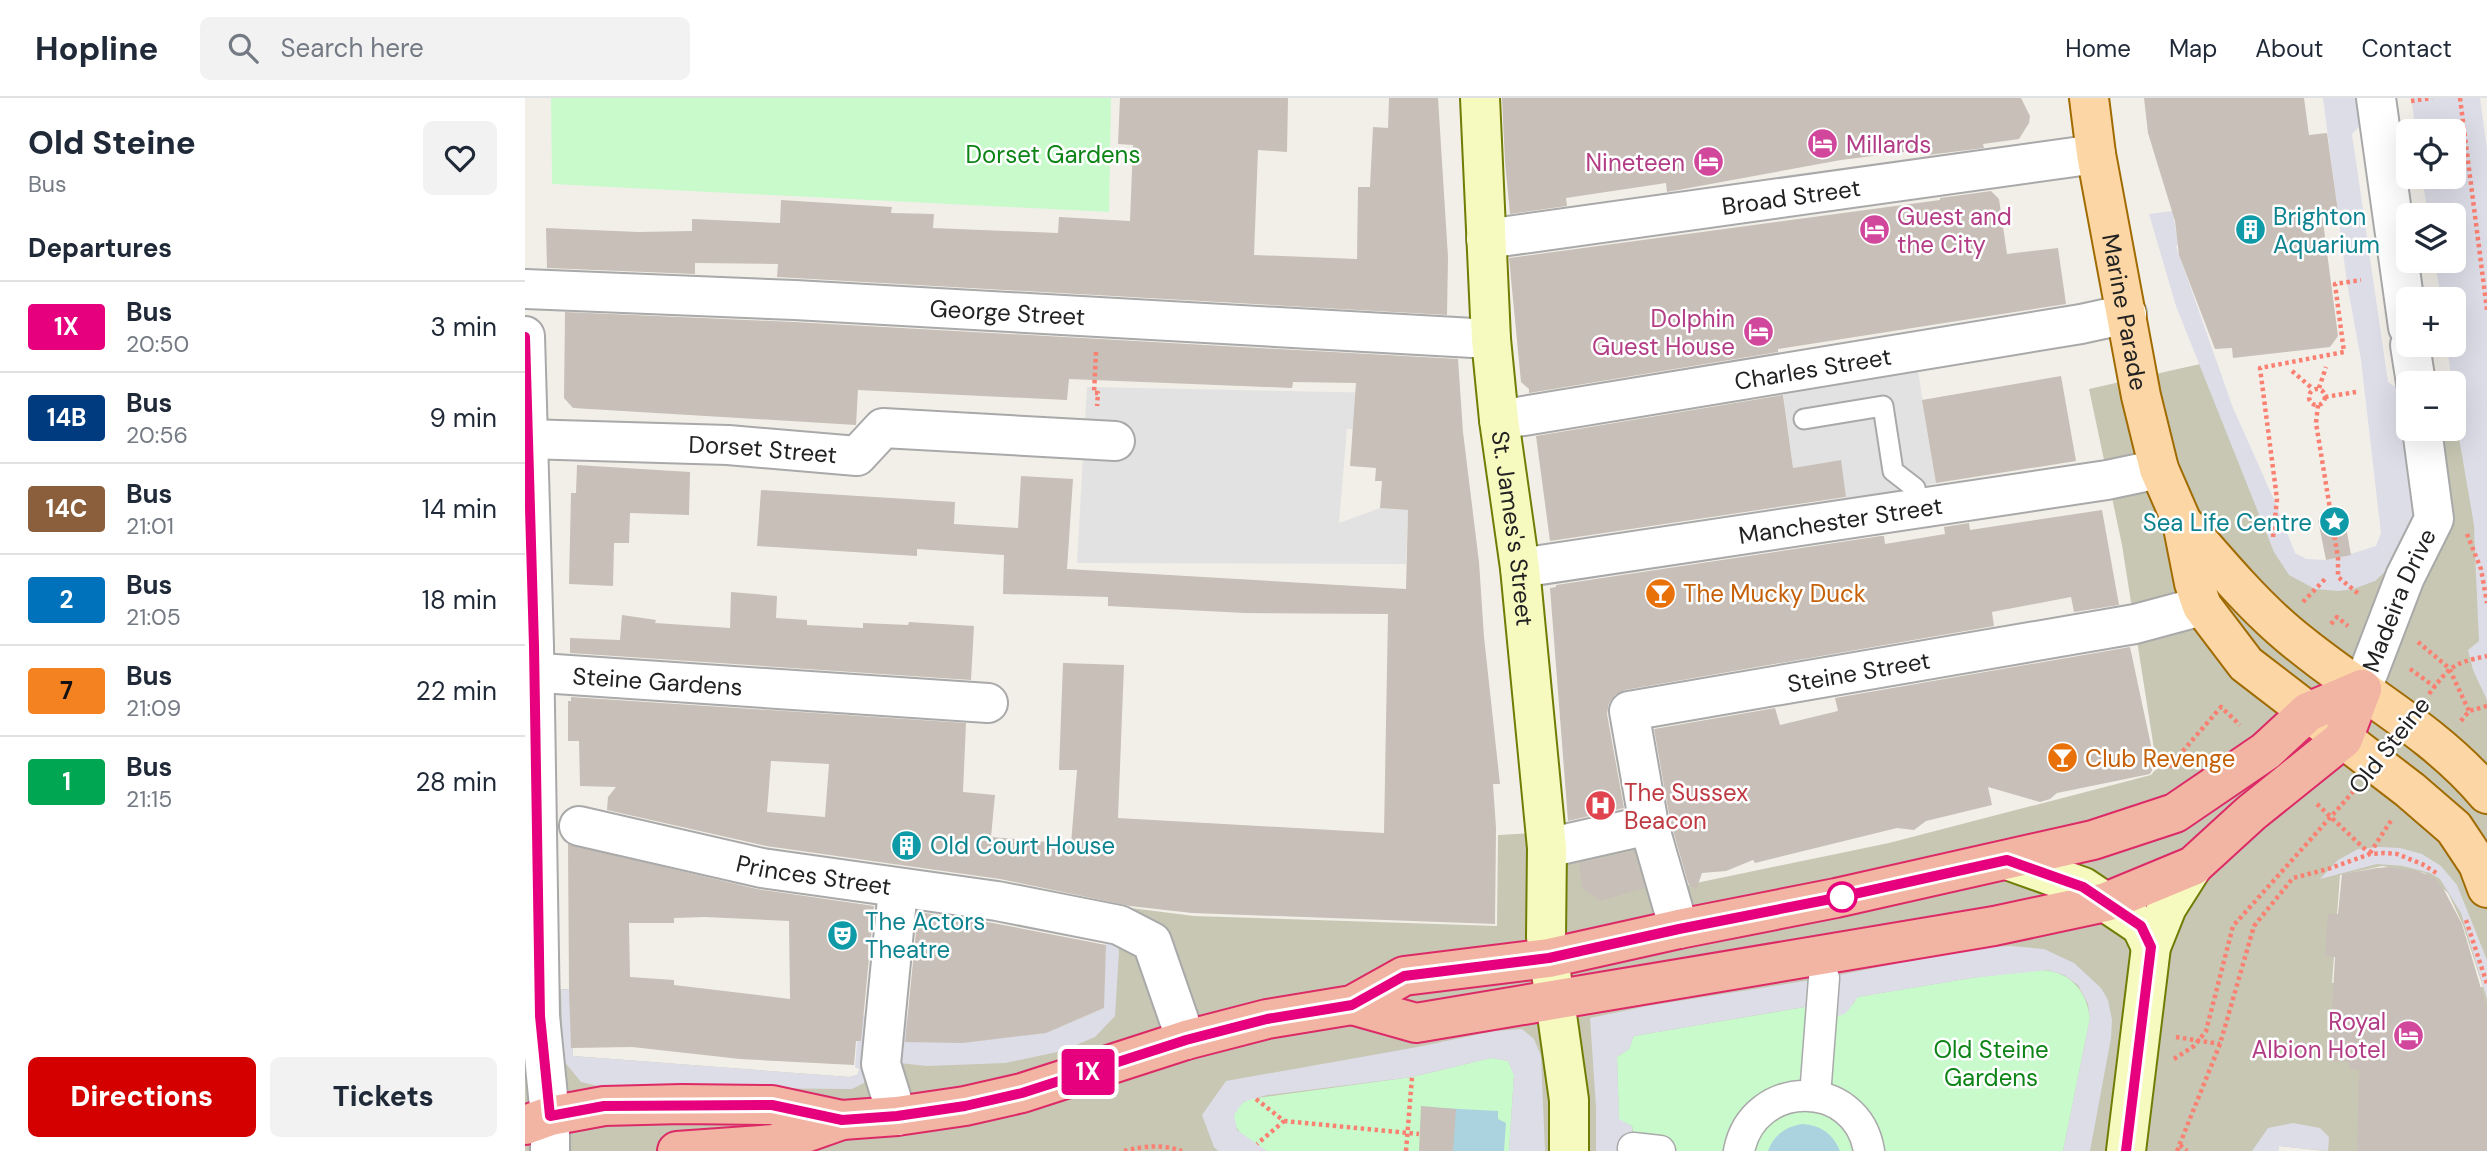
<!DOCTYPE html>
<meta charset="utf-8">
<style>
:root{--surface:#fff;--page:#f2f2f3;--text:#1f2937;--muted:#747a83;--line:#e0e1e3;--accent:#d40000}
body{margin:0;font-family:"DM Sans",sans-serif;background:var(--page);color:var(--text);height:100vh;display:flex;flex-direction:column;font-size:26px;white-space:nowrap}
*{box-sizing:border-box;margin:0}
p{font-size:23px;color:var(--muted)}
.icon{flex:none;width:38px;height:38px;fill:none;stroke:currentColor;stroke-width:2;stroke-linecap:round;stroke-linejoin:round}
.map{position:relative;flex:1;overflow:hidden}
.drawer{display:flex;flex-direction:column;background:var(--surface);width:525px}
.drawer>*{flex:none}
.badge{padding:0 14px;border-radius:5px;font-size:24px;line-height:46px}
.controls{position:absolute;left:1871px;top:21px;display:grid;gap:14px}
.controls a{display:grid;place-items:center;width:70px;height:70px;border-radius:10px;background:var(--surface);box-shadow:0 7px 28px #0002;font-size:35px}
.map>.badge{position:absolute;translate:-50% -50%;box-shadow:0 0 0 4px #fff}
h2{padding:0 28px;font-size:26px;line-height:63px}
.round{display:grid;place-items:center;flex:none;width:74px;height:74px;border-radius:10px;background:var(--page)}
.head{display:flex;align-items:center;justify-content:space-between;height:119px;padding:0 28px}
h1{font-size:33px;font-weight:800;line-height:52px}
.primary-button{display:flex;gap:14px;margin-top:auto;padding:14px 28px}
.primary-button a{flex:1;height:80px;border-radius:10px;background:var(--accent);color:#fff;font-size:28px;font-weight:800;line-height:80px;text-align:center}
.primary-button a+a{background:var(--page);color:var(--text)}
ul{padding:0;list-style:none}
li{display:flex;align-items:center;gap:21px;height:91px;padding:0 28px;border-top:2px solid var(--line)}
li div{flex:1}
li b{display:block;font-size:26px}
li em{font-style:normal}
li .badge{min-width:77px;font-weight:700;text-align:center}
header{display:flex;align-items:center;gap:42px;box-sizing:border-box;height:98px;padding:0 35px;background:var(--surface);border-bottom:2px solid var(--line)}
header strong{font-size:33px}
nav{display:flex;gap:38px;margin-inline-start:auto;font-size:24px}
.search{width:490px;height:63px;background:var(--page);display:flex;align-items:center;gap:18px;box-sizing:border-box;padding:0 24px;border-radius:10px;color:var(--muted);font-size:26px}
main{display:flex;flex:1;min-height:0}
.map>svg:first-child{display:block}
</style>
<header>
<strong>Hopline</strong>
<div class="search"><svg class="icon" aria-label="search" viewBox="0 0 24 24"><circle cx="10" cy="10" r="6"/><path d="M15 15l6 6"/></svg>Search here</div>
<nav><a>Home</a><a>Map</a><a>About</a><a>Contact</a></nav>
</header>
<main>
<section class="drawer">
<div class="head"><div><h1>Old Steine</h1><p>Bus</p></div><a class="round"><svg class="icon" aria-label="heart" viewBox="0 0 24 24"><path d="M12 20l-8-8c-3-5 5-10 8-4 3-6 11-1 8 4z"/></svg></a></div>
<h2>Departures</h2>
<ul>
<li><span class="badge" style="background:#e6007e;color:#fff">1X</span><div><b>Bus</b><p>20:50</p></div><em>3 min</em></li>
<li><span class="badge" style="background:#003b80;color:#fff">14B</span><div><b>Bus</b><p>20:56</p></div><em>9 min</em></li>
<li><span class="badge" style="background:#8b5e3c;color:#fff">14C</span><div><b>Bus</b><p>21:01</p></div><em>14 min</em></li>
<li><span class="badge" style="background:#0072bc;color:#fff">2</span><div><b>Bus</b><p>21:05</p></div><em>18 min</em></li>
<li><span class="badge" style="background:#f58220;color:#111">7</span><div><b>Bus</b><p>21:09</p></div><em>22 min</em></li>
<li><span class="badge" style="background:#00a651;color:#fff">1</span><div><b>Bus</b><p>21:15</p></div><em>28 min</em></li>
</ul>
<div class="primary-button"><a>Directions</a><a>Tickets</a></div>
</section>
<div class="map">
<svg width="1962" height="1053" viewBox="0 0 1962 1053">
<rect width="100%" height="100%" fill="#f2efe9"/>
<!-- construction -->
<path fill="#c7c7b4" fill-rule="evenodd" d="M1684,264L1760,450L1794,476L1847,469L1870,428L1863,345L1959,329L1962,355V1053H1800L1754,1048L1753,1053H0V894L44,891L48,958L324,979L332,977L335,971L330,969L437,945L521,935L578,911L583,833L566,805L669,818L972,828L973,737L1033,734L1133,713L1152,789L1364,745L1626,677L1632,670L1597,447L1564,291ZM1857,768L1900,775L1923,795L1938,827L1958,889L1807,885L1815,777Z"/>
<!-- park -->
<g fill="#c8facc">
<path d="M26,0H586L584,114L27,86Z"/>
<path d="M1513,872C1544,872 1561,891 1565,920L1538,1053H1112L1107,1028L1094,1022L1092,959L1104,951L1109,938L1280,909L1284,914L1308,921L1329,905L1332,899L1446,880Z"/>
<path d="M966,960L983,963L989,977L984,1053H742C736,1049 718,1039 714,1033C703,1020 711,1006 725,1001L887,979Z"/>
</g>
<!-- parking -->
<g fill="#e2e2e2">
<path d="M1392,267L1411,385L1322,404L1315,362L1268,370L1257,286Z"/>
<path d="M562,289L863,295L861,332L822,331L814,425L855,410L883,412L881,466L552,465Z"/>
</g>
<!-- plaza -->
<g fill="#dddde8">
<path d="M1798,0H1833L1841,22L1827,36L1863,284L1878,294L1891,409L1868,466L1850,483L1828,491L1814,493L1790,491L1764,477L1749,454L1651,208L1624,116L1648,113L1653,147L1651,148L1708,310L1751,406L1770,455L1781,461L1801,462L1813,460L1851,448L1856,435L1853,410L1836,262L1822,185Z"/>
<path d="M1886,0H1955L1962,51V602L1948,572L1943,552L1954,543L1950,456L1949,427L1933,334L1922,247H1928V201H1916L1910,163H1928V117H1903L1897,79H1928V33H1891Z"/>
<path d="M1854,749L1875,750L1897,756L1916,768L1932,787L1962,862V901L1936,815L1915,781L1905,775L1878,768L1852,766L1795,781L1813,762L1833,751Z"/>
<path d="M581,841L591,842L594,853L590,918L570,939L537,953L480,965L402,968L374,965L370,919L384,921L437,945L521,935L578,911Z"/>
<path d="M1486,848L1519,851L1549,865L1576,890L1583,902L1587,922L1586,940L1565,1053H1538L1565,920L1563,906L1553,887L1539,877L1523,872L1446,880L1333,899L1321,915L1303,922L1284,914L1279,909L1109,938L1104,951L1092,959L1094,1021L1107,1028L1109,1053H1071V1009L1065,920L1122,908L1299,880L1449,850Z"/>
<path d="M44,891L48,958L324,979L332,977L335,971L330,969L334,917L346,918L342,971L339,985L327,991L77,989L56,984L38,962L36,892Z"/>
<path d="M997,931L1009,941L1016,958L1020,1053H984L989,977L983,963L966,960L887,979L742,997L718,1004L709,1017L712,1032L742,1053H693L689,1049L677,1017L701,983L887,950L970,933Z"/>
<path d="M1768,1025L1795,1030L1804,1039L1803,1053L1754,1048L1753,1053H1727L1743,1030Z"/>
</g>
<!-- water -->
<g fill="#aad3df">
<path d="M915,1010L973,1013V1021L981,1025L979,1053H912Z"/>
<path d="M1277,1026C1296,1027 1308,1036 1315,1053H1243C1249,1037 1260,1029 1277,1026Z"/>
</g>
<!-- building -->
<g fill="#c7bfb8" fill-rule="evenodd">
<path d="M595,0H763L762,54L733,52L729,157L832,161L833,89H845L848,29L863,30L864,0H913L923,159L922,217L252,179L253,166L170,165V176L22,170L21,130L113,134L167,133V121L255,125L256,102L367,109L366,115L409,116L408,130L533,135L534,119L605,123L608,47L593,46Z"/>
<path d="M977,0H1496L1505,18L1504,25L1494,41L1458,46L1459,50L1403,57L1402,51L1316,62L1142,94L1141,85L1041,100L1042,108L985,116L980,64Z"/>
<path d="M1619,0H1779L1784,37L1802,35L1813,114L1797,116L1813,238L1805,249L1708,260L1707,250L1690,251L1654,157L1650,123L1623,35Z"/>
<path d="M1466,93L1474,101L1482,156L1533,150L1541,206L1253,251V254L1004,295V291L996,284L984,160L1415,102V100Z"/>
<path d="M40,214L269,224L933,261L938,334L954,464L959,539L975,686H968L971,730L970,826L667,815L605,808L475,781L241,748L82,712L83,699L91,689L55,688L54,643H43V603H46V599L441,625L438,694L470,697L466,739L546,746L552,672H534L538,565L599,567L593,720L859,735L863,516L720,515L583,508V499L478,496L479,457L392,451V458L232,448L236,392L430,404L429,426L493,430L496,378L548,381L542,471L881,491L883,412L855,410L857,383H850L851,370L825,368L831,285L768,284L767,290L544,281L542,302L333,292L331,327L48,310L39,300ZM246,663L304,666L300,719L242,714Z"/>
<path d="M1536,278L1551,363L1411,385L1397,302Z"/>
<path d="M1258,297L1268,370L1316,362L1321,399L1025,443L1011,338Z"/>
<path d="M52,367L165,374L164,417L105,415L104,445H89L88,488L44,486L46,395H51Z"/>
<path d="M1577,412L1594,507L1549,514L1546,499L1467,514L1469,528L1100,592L1090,597L1084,605L1082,616L1099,710L1043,723L1025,490L1031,489V487L1356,438H1359L1360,446L1420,436L1419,429L1444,425L1445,432Z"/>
<path d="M1819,417L1826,457L1801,462L1793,422Z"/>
<path d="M206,494L252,498L251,520L282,522V527L338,530V525L383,527L384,524L449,528L446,582L45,555V540L95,542L97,517L131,522L130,525L205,530Z"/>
<path d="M1605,549L1630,666L1625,676L1532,695L1525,701L1515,704L1463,689L1467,707L1401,723L1389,732L1372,730L1230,765L1228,762L1201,773L1177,775L1171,792L1163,785L1145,722L1129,631L1250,610L1255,627L1313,613L1310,600Z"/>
<path d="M43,746L232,791L349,808L336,943H331L329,967L215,961L107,949L46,950L44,891ZM180,819L264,823L265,901L149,887V882L105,879L104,825H149V820Z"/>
<path d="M1109,753L1120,790L1075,803L1057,790L1054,765Z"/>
<path d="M1865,769L1892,773L1909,779L1919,792L1937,826L1962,911V1053H1832L1834,972L1825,971L1824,964L1804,963L1810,859L1800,858L1803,816H1813L1817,776L1852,770Z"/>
<path d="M393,814L468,825L581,847L579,910L521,935L437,945L380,944Z"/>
<path d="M896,1008L931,1011L928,1053H894Z"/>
</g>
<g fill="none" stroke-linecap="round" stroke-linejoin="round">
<defs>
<path id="service" d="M1279,321L1358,308L1368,373L1390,390L1395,409"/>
<g id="pedestrian">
<path d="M1290,998L1299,880"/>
<path d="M1108,1050L1135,1053"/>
<path d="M1214,1053C1228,980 1332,979 1344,1053"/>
</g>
<g id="minor">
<path d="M1851,0L1883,229"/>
<path id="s1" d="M961,141L1571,56"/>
<path id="s2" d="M0,191L270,202L966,241"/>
<path d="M1885,247L1891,285"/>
<path id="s3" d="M974,322L1556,226L1602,216"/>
<path id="s4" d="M0,341L203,347L332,358L358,330L590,343"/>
<path id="s5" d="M995,470L1582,382L1634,371"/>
<path id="s6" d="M0,574L463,605"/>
<path id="s7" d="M1837,591L1880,479L1909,421L1897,331"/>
<path id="s8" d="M54,728L237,770L472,803L594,827L627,844L661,942"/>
<path d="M1022,750L1124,727"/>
<path id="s9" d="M1154,831L1124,727L1104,613L1610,526L1677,508"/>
<path d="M372,1018L356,966L373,791"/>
</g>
<path id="tertiary" d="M0,238L9,548L15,918L25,1018V1053"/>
<g id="secondary">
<path id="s10" d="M955,0L966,241L974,322L995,470L1022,750L1021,839L1044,1002V1053"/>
<path d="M1482,762L1558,789L1616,828L1626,849"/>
<path d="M1601,1053L1626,849L1642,809L1668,768"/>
</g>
<g id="primary">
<path id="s11" d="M1564,0L1571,56L1616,298L1634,371L1657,424L1669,485L1677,508L1721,566L1885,692L1929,730L1953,766L1962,790"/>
<path d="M1657,424C1688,459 1719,497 1755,529C1821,588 1905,628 1962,696"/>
</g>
<g id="trunk">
<path d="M827,907L891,925L1469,828L1581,804L1668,768L1726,715L1818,641L1837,591"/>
<path d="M0,1027L25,1018L79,1008L157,1006L247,1007L317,1022"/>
<path d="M152,1053L249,1046L317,1022L372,1018L440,1008L497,995L661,942L742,921L827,907L879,878L1024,860L1154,831L1311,800L1568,742L1650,715L1741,653L1783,614L1837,591"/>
</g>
</defs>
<!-- service casing -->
<use href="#service" stroke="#a9a9a9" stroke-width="23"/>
<!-- pedestrian casing -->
<use href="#pedestrian" stroke="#a9a9a9" stroke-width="33"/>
<!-- minor casing -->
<use href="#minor" stroke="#a9a9a9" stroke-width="42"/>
<!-- tertiary casing -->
<use href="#tertiary" stroke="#a9a9a9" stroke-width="42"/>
<!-- secondary casing -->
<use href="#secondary" stroke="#707d05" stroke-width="42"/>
<!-- primary casing -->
<use href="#primary" stroke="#a06b00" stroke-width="42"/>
<!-- trunk casing -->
<use href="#trunk" stroke="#dc2a67" stroke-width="42"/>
<!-- path -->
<g stroke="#fa8072" stroke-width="4.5" stroke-dasharray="3.5 3.5" stroke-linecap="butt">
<path d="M1935,0L1962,212"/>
<path d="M1886,3L1907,0"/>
<path d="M571,254L569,295H573L572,308"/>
<path d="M1767,273L1788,291"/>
<path d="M1794,290L1801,269"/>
<circle cx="1792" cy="299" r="8"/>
<path d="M1800,299L1831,294"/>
<path d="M1793,307L1791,325L1813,460V479L1835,497"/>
<path d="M1942,436L1956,471L1962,505"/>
<path d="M1748,439L1752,401L1735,270L1819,254L1810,186L1836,182"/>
<path d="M1778,504L1802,479"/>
<path d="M1806,526L1812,519L1823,528"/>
<path d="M1893,544L1924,570L1944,613"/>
<path d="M1885,571L1910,589"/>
<path d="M1904,596C1925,568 1928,565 1962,558"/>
<path d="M1936,623L1944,613L1962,608"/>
<path d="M1644,669L1696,609L1715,627"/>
<path d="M1792,706L1845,756"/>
<path d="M1845,755L1867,721"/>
<path d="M1941,822L1962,886"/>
<path d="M1651,939L1695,946"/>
<path d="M1649,961L1669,948L1681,933L1708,828L1828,694"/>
<path d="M731,1001L759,1023L732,1046"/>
<path d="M759,1023L894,1036"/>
<path d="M1655,1047L1662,1053"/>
<path d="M599,1053C619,1048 637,1046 657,1053"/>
<path d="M881,1053L887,979"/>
<path d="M1652,1053L1695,946L1729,828L1768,780L1803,771L1845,756L1859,755L1872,756L1897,766L1913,776"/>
</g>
<!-- service -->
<use href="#service" stroke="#fff" stroke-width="19"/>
<!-- pedestrian -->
<use href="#pedestrian" stroke="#fff" stroke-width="30"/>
<!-- minor -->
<use href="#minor" stroke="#fff" stroke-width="38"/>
<!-- tertiary -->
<use href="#tertiary" stroke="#fff" stroke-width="38"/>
<!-- secondary -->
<use href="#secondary" stroke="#f7fabf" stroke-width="38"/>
<!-- primary -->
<use href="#primary" stroke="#fcd6a4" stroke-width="38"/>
<!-- trunk -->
<use href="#trunk" stroke="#f2b4a3" stroke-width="38"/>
</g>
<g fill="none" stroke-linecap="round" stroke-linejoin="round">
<defs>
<path id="line" d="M0,239L9,548L15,918L25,1018L79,1008L247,1007L317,1022L372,1018L440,1008L497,995L661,942L742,921L827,907L879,878L1024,860L1154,831L1311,800L1482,762L1558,789L1616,828L1626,849L1601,1053"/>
</defs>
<!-- line casing -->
<use href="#line" stroke="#fff" stroke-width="16"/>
<!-- line -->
<use href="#line" stroke="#e6007e" stroke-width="10"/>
</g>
<!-- icons -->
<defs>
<symbol id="hotel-disc" viewBox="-11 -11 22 22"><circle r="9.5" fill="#d1479c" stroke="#fff"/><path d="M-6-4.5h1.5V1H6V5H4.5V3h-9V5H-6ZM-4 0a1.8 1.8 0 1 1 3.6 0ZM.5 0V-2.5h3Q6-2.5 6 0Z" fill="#fff"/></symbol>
<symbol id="building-disc" viewBox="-11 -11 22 22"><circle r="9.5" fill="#0f9aa8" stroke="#fff"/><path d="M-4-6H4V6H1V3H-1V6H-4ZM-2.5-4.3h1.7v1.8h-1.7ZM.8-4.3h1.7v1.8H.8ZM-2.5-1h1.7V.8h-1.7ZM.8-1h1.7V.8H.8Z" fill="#fff"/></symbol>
<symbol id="sight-disc" viewBox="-11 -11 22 22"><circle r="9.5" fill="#0f9aa8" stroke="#fff"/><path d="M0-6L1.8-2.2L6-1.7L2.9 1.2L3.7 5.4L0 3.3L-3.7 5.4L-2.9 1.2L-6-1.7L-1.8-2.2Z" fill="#fff"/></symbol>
<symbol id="bar-disc" viewBox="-11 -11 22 22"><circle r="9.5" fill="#e8710a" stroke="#fff"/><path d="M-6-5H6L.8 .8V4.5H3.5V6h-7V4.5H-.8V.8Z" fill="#fff"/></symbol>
<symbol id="hospital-disc" viewBox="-11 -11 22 22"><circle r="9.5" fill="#e0444e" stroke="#fff"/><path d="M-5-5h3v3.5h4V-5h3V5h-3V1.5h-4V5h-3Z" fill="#fff"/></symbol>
<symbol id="theatre-disc" viewBox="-11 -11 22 22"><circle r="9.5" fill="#0f9aa8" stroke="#fff"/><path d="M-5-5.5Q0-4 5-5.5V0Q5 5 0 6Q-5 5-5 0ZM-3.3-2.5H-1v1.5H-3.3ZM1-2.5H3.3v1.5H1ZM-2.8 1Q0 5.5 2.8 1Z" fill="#fff"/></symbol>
</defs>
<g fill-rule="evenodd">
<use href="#hotel-disc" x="1280" y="28" width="35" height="35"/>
<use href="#hotel-disc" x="1166" y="46" width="35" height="35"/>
<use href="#hotel-disc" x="1332" y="114" width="35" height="35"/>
<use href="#building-disc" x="1708" y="114" width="35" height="35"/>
<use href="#hotel-disc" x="1216" y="216" width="35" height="35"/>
<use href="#sight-disc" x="1792" y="406" width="35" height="35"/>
<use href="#bar-disc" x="1118" y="478" width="35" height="35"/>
<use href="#bar-disc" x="1520" y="642" width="35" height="35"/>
<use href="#hospital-disc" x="1058" y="690" width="35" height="35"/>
<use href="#building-disc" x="364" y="730" width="35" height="35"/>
<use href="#theatre-disc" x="300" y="820" width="35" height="35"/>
<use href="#hotel-disc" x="1866" y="920" width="35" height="35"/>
</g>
<!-- markers -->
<circle fill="#fff" stroke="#e6007e" stroke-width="3.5" cx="1317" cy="799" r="14"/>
<g text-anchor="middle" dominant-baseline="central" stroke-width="5" stroke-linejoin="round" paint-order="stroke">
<!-- hotel labels -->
<g font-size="24" fill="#b23c85" stroke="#fff" text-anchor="end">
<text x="1321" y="46" text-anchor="start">Millards</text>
<text x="1160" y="64">Nineteen</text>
<text x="1372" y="118" text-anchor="start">Guest and<tspan x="1372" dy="28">the City</tspan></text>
<text x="1210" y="220">Dolphin<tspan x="1210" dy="28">Guest House</tspan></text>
<text x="1861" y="923">Royal<tspan x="1861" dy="28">Albion Hotel</tspan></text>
</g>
<!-- park labels -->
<g font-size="24" fill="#0c8416" stroke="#fff">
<text x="528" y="56">Dorset Gardens</text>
<text x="1466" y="951">Old Steine<tspan x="1466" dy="28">Gardens</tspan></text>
</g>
<!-- street labels -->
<g font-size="24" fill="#222" stroke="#fff">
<text stroke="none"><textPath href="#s1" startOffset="308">Broad Street</textPath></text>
<text stroke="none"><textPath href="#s2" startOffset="483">George Street</textPath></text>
<text stroke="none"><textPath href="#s11" startOffset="217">Marine Parade</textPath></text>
<text stroke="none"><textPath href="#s3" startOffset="318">Charles Street</textPath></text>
<text stroke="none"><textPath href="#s4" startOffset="238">Dorset Street</textPath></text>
<text stroke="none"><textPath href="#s5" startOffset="324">Manchester Street</textPath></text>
<text stroke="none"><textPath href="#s10" startOffset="432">St. James's Street</textPath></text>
<text stroke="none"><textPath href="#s7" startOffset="96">Madeira Drive</textPath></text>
<text stroke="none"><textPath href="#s9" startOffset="457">Steine Street</textPath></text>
<text stroke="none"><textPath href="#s6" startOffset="133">Steine Gardens</textPath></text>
<text transform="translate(1864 647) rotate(-52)">Old Steine</text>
<text stroke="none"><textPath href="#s8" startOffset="240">Princes Street</textPath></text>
</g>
<!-- culture labels -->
<g font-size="24" fill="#0d838f" stroke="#fff" text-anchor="start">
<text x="1748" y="118">Brighton<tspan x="1748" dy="28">Aquarium</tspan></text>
<text x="1787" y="424" text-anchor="end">Sea Life Centre</text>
<text x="405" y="747">Old Court House</text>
<text x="340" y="823">The Actors<tspan x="340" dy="28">Theatre</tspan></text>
</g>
<!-- food labels -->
<g font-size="24" fill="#c56008" stroke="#fff" text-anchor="start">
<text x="1158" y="495">The Mucky Duck</text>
<text x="1560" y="660">Club Revenge</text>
</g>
<!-- health labels -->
<g font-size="24" fill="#be3a42" stroke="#fff" text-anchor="start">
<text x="1099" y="694">The Sussex<tspan x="1099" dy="28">Beacon</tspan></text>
</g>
</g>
</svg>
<div class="controls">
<a><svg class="icon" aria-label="locate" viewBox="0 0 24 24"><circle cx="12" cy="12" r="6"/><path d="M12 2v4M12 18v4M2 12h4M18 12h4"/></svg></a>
<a><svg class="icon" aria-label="layers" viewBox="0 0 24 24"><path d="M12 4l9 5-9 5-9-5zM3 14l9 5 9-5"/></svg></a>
<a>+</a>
<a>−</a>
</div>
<b class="badge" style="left:563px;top:974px;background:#e6007e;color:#fff">1X</b>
</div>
</main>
